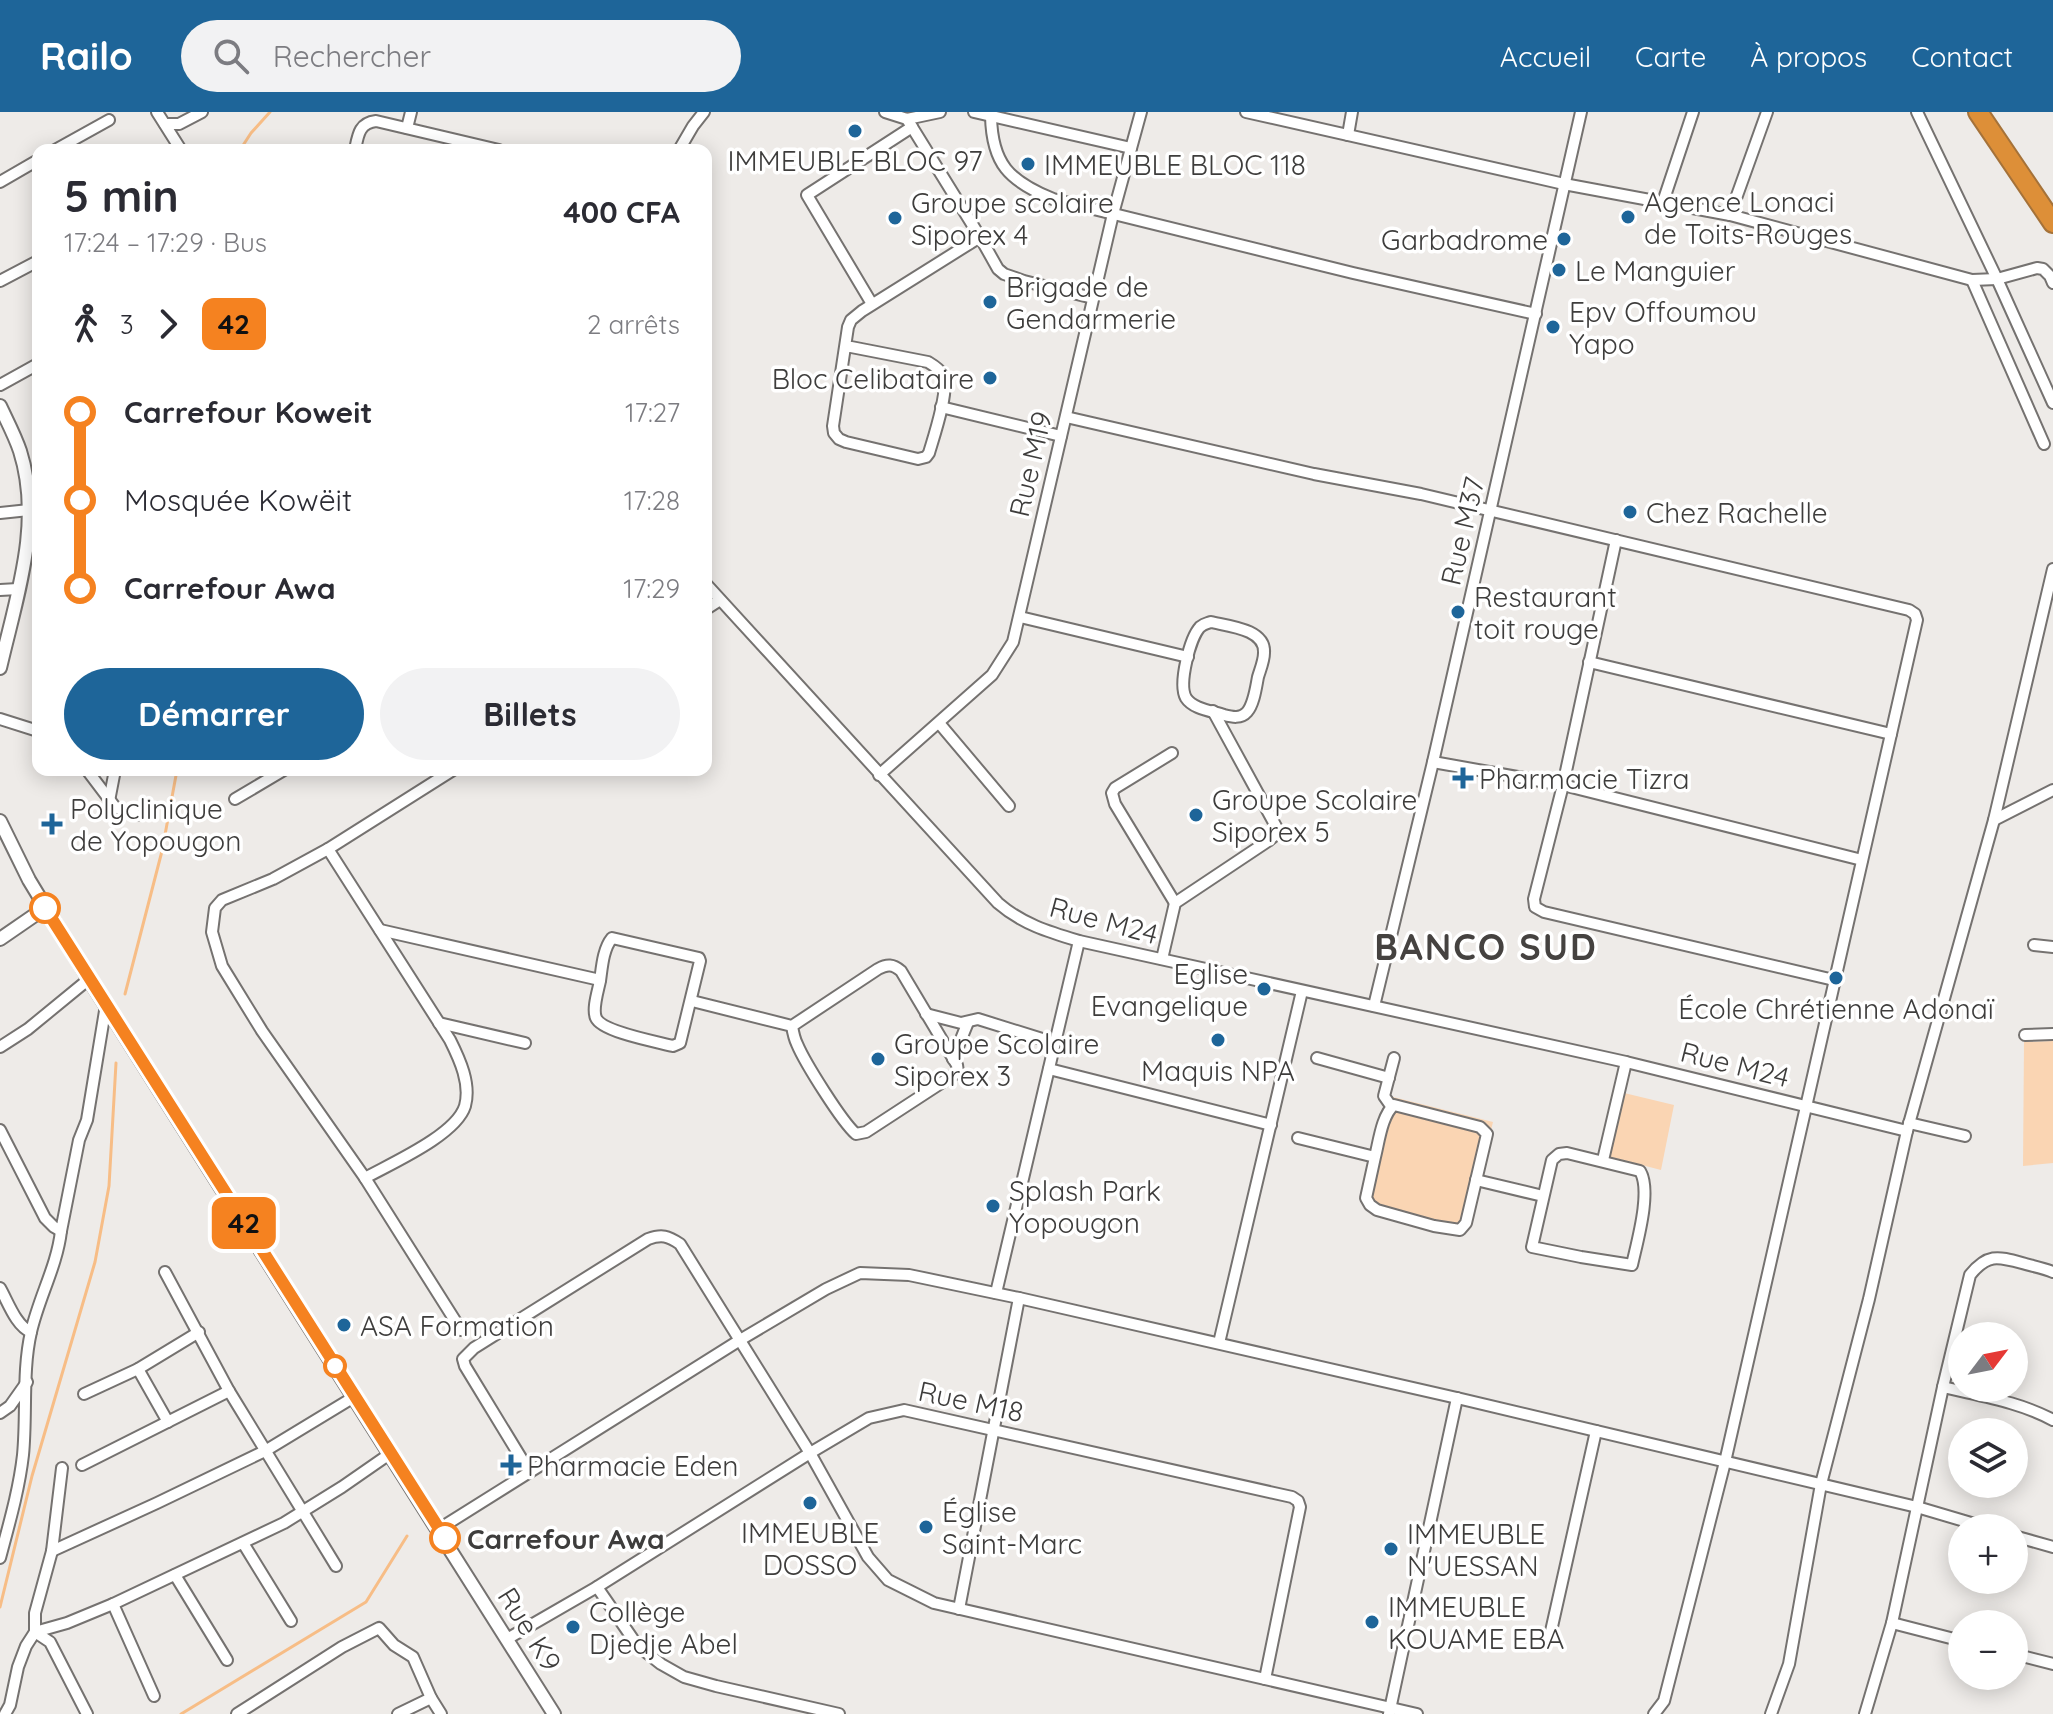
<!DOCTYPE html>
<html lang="fr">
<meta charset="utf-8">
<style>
:root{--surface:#fff;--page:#f2f2f3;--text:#2b2b33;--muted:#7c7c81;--accent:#1e6599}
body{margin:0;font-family:Quicksand,sans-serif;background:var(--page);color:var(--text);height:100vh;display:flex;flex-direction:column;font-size:30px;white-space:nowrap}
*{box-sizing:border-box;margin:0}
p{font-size:26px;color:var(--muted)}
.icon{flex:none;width:44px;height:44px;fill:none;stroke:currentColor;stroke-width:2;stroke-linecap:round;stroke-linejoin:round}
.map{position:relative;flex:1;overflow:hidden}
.panel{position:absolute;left:32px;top:32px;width:680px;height:632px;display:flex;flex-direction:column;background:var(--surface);border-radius:16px;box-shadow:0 4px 20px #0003}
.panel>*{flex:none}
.badge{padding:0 16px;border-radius:12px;font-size:28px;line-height:52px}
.needle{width:52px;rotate:58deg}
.tools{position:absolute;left:1948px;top:1210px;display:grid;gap:16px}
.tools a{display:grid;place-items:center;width:80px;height:80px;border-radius:50%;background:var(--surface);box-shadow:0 4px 20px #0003;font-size:40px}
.map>.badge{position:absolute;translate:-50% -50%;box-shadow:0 0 0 4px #fff}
.legs{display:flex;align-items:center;gap:12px;height:88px;padding:0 32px;font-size:26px}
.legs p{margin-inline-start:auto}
.headline{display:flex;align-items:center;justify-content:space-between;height:136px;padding:0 32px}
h1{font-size:44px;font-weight:700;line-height:60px}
.action{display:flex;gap:16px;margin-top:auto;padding:16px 32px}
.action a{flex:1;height:92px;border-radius:48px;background:var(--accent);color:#fff;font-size:32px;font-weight:700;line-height:92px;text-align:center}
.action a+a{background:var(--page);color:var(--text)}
ul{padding:0 32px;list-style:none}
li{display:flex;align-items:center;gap:28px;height:88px;font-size:30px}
li i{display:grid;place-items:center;width:12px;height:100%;margin:0 10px;background:currentColor}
li i::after{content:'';width:20px;height:20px;margin:-10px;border:6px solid;border-radius:50%;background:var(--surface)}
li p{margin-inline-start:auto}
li:first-child i{background:linear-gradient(#0000 50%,currentColor 0)}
li:last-child i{background:linear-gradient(currentColor 50%,#0000 0)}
header{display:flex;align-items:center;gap:48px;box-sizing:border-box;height:112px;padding:0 40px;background:var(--accent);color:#fff}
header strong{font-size:38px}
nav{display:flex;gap:44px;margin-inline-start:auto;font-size:28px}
.search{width:560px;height:72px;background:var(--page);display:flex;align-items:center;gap:20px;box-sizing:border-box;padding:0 28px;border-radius:44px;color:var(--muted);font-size:30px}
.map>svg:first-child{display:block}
</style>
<header>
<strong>Railo</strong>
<div class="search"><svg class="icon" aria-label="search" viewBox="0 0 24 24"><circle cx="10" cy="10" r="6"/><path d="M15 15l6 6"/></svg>Rechercher</div>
<nav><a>Accueil</a><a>Carte</a><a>À propos</a><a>Contact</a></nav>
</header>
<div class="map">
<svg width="2053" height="1602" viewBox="0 0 2053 1602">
<rect width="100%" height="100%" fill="#eeebe8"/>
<!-- green -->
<g fill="#fad5b3">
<path d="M2053,929V1051L2023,1054L2024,930Z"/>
<path d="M1620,980L1674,993L1661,1058L1607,1044Z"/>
<path d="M1389,984L1493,1010L1467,1115L1362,1090Z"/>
</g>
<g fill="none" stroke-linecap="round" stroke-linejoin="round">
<!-- stream -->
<g stroke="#f7bd86" stroke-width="3">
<path d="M240,38L251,21L270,0"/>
<path d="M125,882L162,739L177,658"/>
<path d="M0,1495L32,1364L95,1150L109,1074L116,951"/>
<path d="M181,1602L366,1490L407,1424"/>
</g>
<defs>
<g id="minor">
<path d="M157,0L181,38"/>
<path d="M885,0L907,7L940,0"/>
<path d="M974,0L1131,36"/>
<path d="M1246,0L1564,72L1730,103L1972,168L1997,167L2037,156L2043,157L2050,164L2053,171"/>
<path d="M1917,0L1997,167L2053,291"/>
<path d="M991,4C992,52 1009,69 1053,87L1353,161L1536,202"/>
<path d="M907,7L980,125L998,157L1004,162L1024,169L1093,186"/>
<path d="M165,12H179L202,0"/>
<path d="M407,16L411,0"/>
<path d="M1348,23L1352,0"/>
<path d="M55,38L109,8"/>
<path d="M355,38C358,23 359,11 376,9L499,38"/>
<path d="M679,38L693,14L704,0"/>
<path d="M0,70L38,48"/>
<path d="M1663,90L1693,0"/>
<path d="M1730,103L1767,0"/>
<path d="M1972,168L2044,332"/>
<path d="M0,169L38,149"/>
<path d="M872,192L807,83L912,15"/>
<path d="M846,234L928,250C933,253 940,257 943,263C950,277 934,324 929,341L926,345L918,347L846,330L839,327L834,321L833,314L848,215L851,208L862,199L980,125"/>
<path d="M0,273L38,252"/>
<path d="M941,295L1061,324"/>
<path d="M1066,305L1314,362L1421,382L1909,498L1915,502L1917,508L1725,1350L1664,1589L1654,1602"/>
<path d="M0,401L29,398"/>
<path d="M1616,428L1563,673L1534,787L1535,795L1544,800L1834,868"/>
<path d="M706,472L998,791C1022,812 1049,820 1079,829L1626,950L1907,1019"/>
<path d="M0,478L18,477"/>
<path d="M706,497L720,488"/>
<path d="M1020,505L1188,545"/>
<path d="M1211,510C1228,514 1266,517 1264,541C1264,549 1260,558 1258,565C1256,575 1254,592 1247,600C1241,607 1232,605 1224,603C1212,599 1193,597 1186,586C1178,572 1190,526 1200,515C1205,511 1205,512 1211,510Z"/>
<path d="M1589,550L1891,622"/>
<path d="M0,607L38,619"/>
<path d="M939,611L1009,694"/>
<path d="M1172,641L1115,676L1112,681L1115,692L1175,791"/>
<path d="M1433,650L1563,673L1862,748"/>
<path d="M87,658L115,695L137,703"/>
<path d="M453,658L328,737L273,767L222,788L215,796L212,820L222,854L262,919L365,1066L461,1218"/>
<path d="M879,663L992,563L1013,530L1113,102L1141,0"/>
<path d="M235,687L284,658"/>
<path d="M109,689L115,658"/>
<path d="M1994,708L2053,678"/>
<path d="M328,737L450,928C460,948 471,972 465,994C456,1023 392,1051 365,1066"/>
<path d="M380,818L600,868"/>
<path d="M612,826L699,846L700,849L680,931L673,934C658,930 602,920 596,906C592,897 598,879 600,869C602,855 603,837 612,826Z"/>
<path d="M2034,833L2053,835"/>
<path d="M1162,847L1175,791L1268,729L1279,720L1213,599"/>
<path d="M692,889L792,914L878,857C887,852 893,852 901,859L957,953L958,960L866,1020L856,1022C842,1010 805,951 797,932C794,926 793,920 792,914"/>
<path d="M1374,894L1433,650L1581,0"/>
<path d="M926,902L961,911L978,907L1055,931"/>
<path d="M439,911L525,931"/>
<path d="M2025,923L2053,922"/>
<path d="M0,935L28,917L89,867"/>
<path d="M1317,946L1389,966"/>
<path d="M953,947L968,910"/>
<path d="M1049,957L1271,1013"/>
<path d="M1391,994L1384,984L1394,946"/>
<path d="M1909,1011L1965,1024"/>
<path d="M0,1018L45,1106L54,1115L61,1119L79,1028L87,1008L106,893"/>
<path d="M1298,1026L1375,1045L1366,1086L1370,1093L1377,1098L1434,1114L1460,1118L1466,1111L1487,1022L1480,1015L1394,993C1382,1003 1379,1029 1375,1045"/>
<path d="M1567,1041L1640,1059C1652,1079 1637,1130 1632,1153L1581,1145L1532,1135L1552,1048L1559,1042Z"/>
<path d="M1603,1048L1626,950"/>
<path d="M1476,1068L1543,1084"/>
<path d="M165,1160L229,1279L336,1454"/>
<path d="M0,1176C8,1190 16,1214 31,1220"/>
<path d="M996,1181L1079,829"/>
<path d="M1219,1231L1302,879"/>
<path d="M138,1257L168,1310"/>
<path d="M1943,1275C1980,1284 2020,1290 2053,1308"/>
<path d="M84,1282L138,1257L199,1220"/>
<path d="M0,1301L10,1294L27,1270"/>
<path d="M82,1353L229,1279"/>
<path d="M529,1359L465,1254L463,1247L474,1236L648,1127C662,1122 668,1124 680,1132L810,1341L868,1445L888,1468L934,1491L1417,1602"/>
<path d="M439,1417L740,1228L826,1177L860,1161L909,1163L1019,1186L1457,1286L1917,1395L1988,1416"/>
<path d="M2014,1424L2053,1435"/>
<path d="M243,1431L291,1509"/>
<path d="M52,1439L157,1391L265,1339L354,1285"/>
<path d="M0,1446C9,1412 19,1378 23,1343C27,1302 22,1259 31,1220C39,1185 57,1154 61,1119"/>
<path d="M175,1463L227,1548"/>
<path d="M597,1475L637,1533L661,1552L684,1565L716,1574L839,1602"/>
<path d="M113,1492L154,1584"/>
<path d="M959,1497L1019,1186"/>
<path d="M1892,1511L1962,1529"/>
<path d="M35,1520L67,1511L113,1492L284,1411L342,1375L391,1341"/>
<path d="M35,1520L50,1530L87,1602"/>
<path d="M507,1527L597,1475L810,1341L869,1306L904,1298L1292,1385L1298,1389L1300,1395L1265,1567"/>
<path d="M1549,1528L1596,1319"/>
<path d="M2014,1542L2053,1552"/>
<path d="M5,1602L10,1593L18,1555L26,1534L35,1520V1501L52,1439L62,1356"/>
<path d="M237,1602L342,1535L379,1516L394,1533L413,1545L431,1586"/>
<path d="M398,1602L431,1586L441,1602"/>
<path d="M1389,1602L1457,1286"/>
<path d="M1771,1602L1789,1552L1821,1372L1869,1187L1907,1019L1994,708L2053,457"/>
<path d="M1865,1602L1892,1511L1943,1275L1970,1163C1987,1142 1997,1144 2022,1151C2032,1154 2043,1156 2053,1160"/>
</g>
<g id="tertiary">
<path d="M0,294C7,309 15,324 20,339C43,411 16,486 0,556"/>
<path d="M0,709L29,768L89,867L554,1602"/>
<path d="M0,827L45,796"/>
</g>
<path id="motorway" d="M1978,0L2053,111"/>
</defs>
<!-- minor casing -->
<use href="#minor" stroke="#757270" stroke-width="14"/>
<!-- tertiary casing -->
<use href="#tertiary" stroke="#757270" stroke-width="16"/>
<!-- motorway casing -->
<use href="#motorway" stroke="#a57239" stroke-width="22"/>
<!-- minor -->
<use href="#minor" stroke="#fff" stroke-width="10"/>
<!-- tertiary -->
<use href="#tertiary" stroke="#fff" stroke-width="12"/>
<!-- motorway -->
<use href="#motorway" stroke="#dd8f38" stroke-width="18"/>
</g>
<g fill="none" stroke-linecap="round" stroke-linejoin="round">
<defs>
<path id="line-1" d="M45,796L445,1426"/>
</defs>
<!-- line-1 casing -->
<use href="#line-1" stroke="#fff" stroke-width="18"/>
<!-- line-1 -->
<use href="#line-1" stroke="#f58220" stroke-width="12"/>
</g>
<!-- markers -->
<g fill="#1e6599" stroke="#fff" stroke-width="3">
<circle cx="855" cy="19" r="8"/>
<circle cx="1028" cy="52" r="8"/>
<circle cx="1628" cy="105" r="8"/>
<circle cx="895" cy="106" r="8"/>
<circle cx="1564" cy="127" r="8"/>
<circle cx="1559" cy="158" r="8"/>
<circle cx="990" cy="190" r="8"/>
<circle cx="1553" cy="215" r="8"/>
<circle cx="990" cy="266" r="8"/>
<circle cx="1630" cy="400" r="8"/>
<circle cx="1458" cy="500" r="8"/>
<path d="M1459 654h8v8h8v8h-8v8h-8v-8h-8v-8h8z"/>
<circle cx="1196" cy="703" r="8"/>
<path d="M48 700h8v8h8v8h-8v8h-8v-8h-8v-8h8z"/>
<circle cx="1836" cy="866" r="8"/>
<circle cx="1264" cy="877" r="8"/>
<circle cx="1218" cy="928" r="8"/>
<circle cx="878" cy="947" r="8"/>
<circle cx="993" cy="1094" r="8"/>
<circle cx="344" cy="1213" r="8"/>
<path d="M507 1341h8v8h8v8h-8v8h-8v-8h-8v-8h8z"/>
<circle cx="810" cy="1391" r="8"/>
<circle cx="926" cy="1415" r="8"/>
<circle cx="1391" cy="1437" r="8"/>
<circle cx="1372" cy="1510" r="8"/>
<circle cx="573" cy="1515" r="8"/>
</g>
<g fill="#fff" stroke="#f58220" stroke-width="4">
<circle cx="45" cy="796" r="14"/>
<circle cx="335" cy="1254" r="10"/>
<circle cx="445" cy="1426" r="14"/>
</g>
<g text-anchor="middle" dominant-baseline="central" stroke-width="7" stroke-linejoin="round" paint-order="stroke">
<!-- poi labels -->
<g font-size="28" fill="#3e3d3c" stroke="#fff" text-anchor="start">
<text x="855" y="48" text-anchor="middle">IMMEUBLE BLOC 97</text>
<text x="1044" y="52">IMMEUBLE BLOC 118</text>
<text x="1644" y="89">Agence Lonaci<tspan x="1644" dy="32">de Toits-Rouges</tspan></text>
<text x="911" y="90">Groupe scolaire<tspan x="911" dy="32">Siporex 4</tspan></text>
<text x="1548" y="127" text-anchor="end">Garbadrome</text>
<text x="1575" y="158">Le Manguier</text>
<text x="1006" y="174">Brigade de<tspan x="1006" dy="32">Gendarmerie</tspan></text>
<text x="1569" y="199">Epv Offoumou<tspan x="1569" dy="32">Yapo</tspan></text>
<text x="974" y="266" text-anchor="end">Bloc Celibataire</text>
<text x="1646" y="400">Chez Rachelle</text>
<text x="1474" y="484">Restaurant<tspan x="1474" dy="32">toit rouge</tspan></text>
<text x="1479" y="666">Pharmacie Tizra</text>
<text x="1212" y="687">Groupe Scolaire<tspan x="1212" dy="32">Siporex 5</tspan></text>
<text x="70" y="696">Polyclinique<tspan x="70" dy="32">de Yopougon</tspan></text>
<text x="1248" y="861" text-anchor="end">Eglise<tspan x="1248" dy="32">Evangelique</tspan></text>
<text x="1836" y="896" text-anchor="middle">École Chrétienne Adonaï</text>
<text x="894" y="931">Groupe Scolaire<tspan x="894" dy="32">Siporex 3</tspan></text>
<text x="1218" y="958" text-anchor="middle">Maquis NPA</text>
<text x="1009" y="1078">Splash Park<tspan x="1009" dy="32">Yopougon</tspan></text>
<text x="360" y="1213">ASA Formation</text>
<text x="527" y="1353">Pharmacie Eden</text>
<text x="942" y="1399">Église<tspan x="942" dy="32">Saint-Marc</tspan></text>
<text x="810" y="1420" text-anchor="middle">IMMEUBLE<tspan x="810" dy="32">DOSSO</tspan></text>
<text x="1407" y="1421">IMMEUBLE<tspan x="1407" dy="32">N'UESSAN</tspan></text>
<text x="1388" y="1494">IMMEUBLE<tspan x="1388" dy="32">KOUAME EBA</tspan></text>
<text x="589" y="1499">Collège<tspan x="589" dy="32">Djedje Abel</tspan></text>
</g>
<!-- street labels -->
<g font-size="28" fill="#3e3d3c" stroke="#fff">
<text transform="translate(1030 352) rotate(-77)">Rue M19</text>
<text transform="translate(1462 419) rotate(-77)">Rue M37</text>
<text transform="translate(1104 808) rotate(15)">Rue M24</text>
<text transform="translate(1735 952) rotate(14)">Rue M24</text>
<text transform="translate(971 1289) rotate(12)">Rue M18</text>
<text transform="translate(530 1517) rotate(58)">Rue K9</text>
</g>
<!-- stop labels -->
<g font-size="28" font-weight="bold" fill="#3e3d3c" stroke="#fff" text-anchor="start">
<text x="467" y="1426">Carrefour Awa</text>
</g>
<!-- district labels -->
<g font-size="36" font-weight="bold" letter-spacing="2" fill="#454240" stroke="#fff">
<text x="1486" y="834">BANCO SUD</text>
</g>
</g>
</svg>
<div class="tools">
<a><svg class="needle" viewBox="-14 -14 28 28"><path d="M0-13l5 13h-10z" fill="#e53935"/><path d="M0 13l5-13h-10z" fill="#7c7c81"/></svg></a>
<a><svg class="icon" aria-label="layers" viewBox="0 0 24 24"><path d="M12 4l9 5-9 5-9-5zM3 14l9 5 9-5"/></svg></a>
<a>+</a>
<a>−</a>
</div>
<b class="badge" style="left:244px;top:1111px;background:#f58220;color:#111">42</b>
<section class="panel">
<div class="headline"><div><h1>5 min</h1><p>17:24 – 17:29 · Bus</p></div><b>400 CFA</b></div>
<div class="legs"><svg class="icon" aria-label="walk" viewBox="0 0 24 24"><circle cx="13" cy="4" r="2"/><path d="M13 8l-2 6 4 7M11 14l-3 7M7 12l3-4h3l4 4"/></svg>3<svg class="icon" aria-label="forward" viewBox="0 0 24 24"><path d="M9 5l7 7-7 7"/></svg><b class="badge" style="background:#f58220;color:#111">42</b><p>2 arrêts</p></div>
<ul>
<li><i style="color:#f58220"></i><b>Carrefour Koweit</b><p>17:27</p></li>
<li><i style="color:#f58220"></i><span>Mosquée Kowëit</span><p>17:28</p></li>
<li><i style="color:#f58220"></i><b>Carrefour Awa</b><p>17:29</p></li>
</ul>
<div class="action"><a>Démarrer</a><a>Billets</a></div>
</section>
</div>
